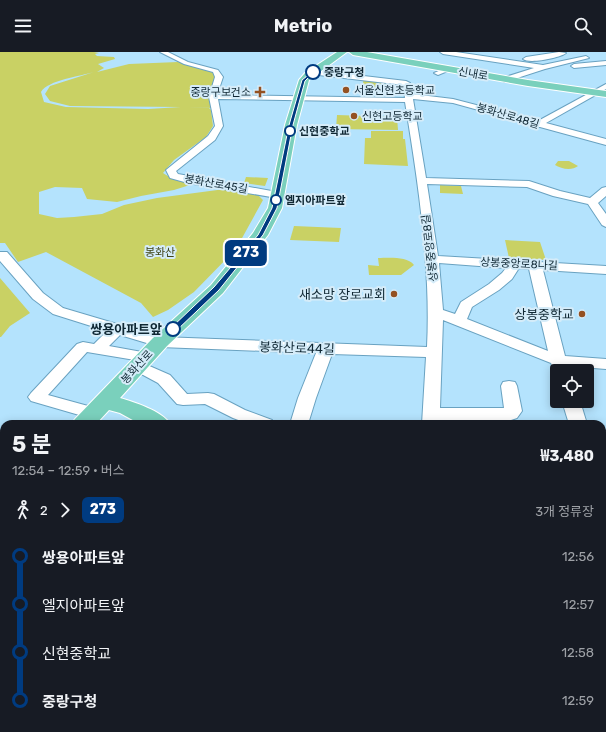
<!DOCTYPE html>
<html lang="ko">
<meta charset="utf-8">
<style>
:root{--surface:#171b24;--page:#20242c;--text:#f1f3f6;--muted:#9ea1a6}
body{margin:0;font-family:Rubik,"Noto Sans KR",sans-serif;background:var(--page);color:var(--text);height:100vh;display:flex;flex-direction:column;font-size:15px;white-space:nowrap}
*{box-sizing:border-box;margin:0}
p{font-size:13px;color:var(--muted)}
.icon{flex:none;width:22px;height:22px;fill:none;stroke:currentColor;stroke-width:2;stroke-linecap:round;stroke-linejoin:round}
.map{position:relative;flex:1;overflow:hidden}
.sheet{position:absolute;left:0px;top:368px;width:606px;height:312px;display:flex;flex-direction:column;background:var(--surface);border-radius:12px 12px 0 0;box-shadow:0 2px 10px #0003}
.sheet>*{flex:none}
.badge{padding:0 8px;border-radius:6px;font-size:14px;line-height:26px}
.fabs{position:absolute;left:550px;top:312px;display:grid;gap:8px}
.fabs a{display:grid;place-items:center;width:44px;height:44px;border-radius:4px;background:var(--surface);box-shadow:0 2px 10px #0003;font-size:20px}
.map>.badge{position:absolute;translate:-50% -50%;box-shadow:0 0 0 2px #fff}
.legs{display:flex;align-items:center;gap:6px;height:44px;padding:0 12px;font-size:13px}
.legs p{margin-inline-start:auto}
.head{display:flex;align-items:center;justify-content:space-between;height:68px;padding:0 12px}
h1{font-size:22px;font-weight:700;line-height:30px}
ul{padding:0 12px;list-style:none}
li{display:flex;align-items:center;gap:14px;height:48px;font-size:15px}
li i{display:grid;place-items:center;width:6px;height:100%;margin:0 5px;background:currentColor}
li i::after{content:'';width:10px;height:10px;margin:-5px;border:3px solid;border-radius:50%;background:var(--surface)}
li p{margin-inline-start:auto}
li:first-child i{background:linear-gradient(#0000 50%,currentColor 0)}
li:last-child i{background:linear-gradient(currentColor 50%,#0000 0)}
header{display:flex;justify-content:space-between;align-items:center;height:52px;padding:0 12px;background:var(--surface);font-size:18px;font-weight:700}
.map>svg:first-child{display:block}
</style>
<header><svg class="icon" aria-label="menu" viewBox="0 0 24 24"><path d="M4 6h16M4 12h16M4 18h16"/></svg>Metrio<svg class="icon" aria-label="search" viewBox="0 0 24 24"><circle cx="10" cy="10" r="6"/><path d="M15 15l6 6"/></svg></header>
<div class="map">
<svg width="606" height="680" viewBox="0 0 606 680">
<rect width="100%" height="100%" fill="#b4e3fd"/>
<!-- green -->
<g fill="#c9d164" fill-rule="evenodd">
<path d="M0,0H94L99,1L95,2L97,4L114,5L115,7L98,12L104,16L97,20L129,12L178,10L213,20L218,27L213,56L185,55L209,56L211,58L213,74L206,85L174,108L163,121L171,126L193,132L174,138L141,144L117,150L87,147L82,136L55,135L39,140V162L57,166L74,165L102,162L124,153L157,146L225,137L257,142L263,148L236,197L194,240L168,258L153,265L141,251L46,200L18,210L5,191H0ZM94,20L50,34L45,42L50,49L70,54L181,55L148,57L66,55L44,50L41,40C48,28 81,24 94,20Z"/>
<path d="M363,27L400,31V38L374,37V44H364Z"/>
<path d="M337,63L397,65L398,78L336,77Z"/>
<path d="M371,79H403V87H405L408,114L364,112L365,86H371Z"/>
<path d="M558,109H569L578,114C572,119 561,117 555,113Z"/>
<path d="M246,125L268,126L265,134L244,131Z"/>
<path d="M440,133L461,134L463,142L440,141Z"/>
<path d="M294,174L341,176L339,190L290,188Z"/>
<path d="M505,188L540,190L546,208L509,206Z"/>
<path d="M378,206C389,206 407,204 414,213L401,223H369L368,213L379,214Z"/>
<path d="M0,226L30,261L10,274L1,285H0Z"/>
</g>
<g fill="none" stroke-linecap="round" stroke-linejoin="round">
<defs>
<g id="minor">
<path d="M160,0H168L188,10L218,18L223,25L217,43L405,46L403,33L310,22V18H313L406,29L410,31L412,42L453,47L538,69L606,32V37L546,71L606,87V93L540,75H534L533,73L453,51L413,47L426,126L529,129L560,139L590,146L602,136L606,135V144L598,151L606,162V175L602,173L588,152L553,144L527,135L427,132L438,204L606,214V222L543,218L565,304L606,307V317L568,314L566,318H554L551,311L443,268L440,356H504L501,334L503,330L509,329L515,330L517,334L522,359L517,366L511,368H440V372H422L426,305L332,302L316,346L308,372H290L298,346L316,301L160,295L120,283L109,294L153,302L155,305L153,308L147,310L87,300L48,343L99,357L102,361L99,365L93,367L31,349L28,345L31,341L77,292L83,290L94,292L107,279L53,262L33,247L0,209V200H7L43,241L63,256L161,285L427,295C431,216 418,129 405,50L218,47L223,74L215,88L176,119L178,122L277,140L282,143L277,146L188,131L170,126L166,118L208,84L215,74L209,45L215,25L213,20L184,12ZM439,211L506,216L502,221L489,232L461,250L455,262L443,258ZM519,216L529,217L548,299L467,267L472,255L499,238L512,227Z"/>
<path d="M440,0H456L543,13L586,4L589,6L545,17L505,30L501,28L502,26L534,16L443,2Z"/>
<path d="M559,0L566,1C560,6 529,12 523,7L526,5Z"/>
<path d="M606,9V13L574,16L571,14L574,12Z"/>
<path d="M448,15L450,16V18L438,23L434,21Z"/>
<path d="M138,309L170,323L187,342L208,341L214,342L245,358L272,368L275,372H249L233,366L205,352L183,353L177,352L158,331L132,317L130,314L132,311Z"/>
<path d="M562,349H580L587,372H569Z"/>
<path d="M602,378L606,379V391L602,390Z"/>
<path d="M602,445L606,447V480L602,481Z"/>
<path d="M602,542L606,543V564L602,563Z"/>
<path d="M4,607V633L0,635V609Z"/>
<path d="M4,660V676H17L15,680H0V662Z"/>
<path d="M340,676H370L368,680H338Z"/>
<path d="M478,676H518L520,680H480Z"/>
</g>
<g id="major">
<path d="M337,0H347L309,28L297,73L282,156L268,183L223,241L167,294L120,346C134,350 162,359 170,372H140L120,361L109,358L96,372H71L75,367L153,286L211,233L253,181L268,156L285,73L299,28L305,21Z"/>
<path d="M349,0H367L528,28L606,39V45L528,34L353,3Z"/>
<path d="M4,442V465L0,466V443Z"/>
<path d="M602,601L606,602V633L602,632Z"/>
</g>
</defs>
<!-- minor casing -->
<use href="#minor" stroke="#69a2c1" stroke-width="2"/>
<!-- major casing -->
<use href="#major" stroke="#fff" stroke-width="2"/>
<!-- minor -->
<use href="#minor" fill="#fff" fill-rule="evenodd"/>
<!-- major -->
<use href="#major" fill="#7ad0bc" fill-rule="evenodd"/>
</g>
<!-- line-1 -->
<path fill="#003b80" stroke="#fff" d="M312,20H314L305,29L293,73L277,156L263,183L219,238L176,279H171V276L214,235L258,183L272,156L289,73L302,28Z"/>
<!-- markers -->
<g fill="#fff" stroke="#003b80" stroke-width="2">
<circle cx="313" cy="20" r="7"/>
<circle cx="290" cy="79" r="5"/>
<circle cx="276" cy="148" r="5"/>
<circle cx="173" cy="277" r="7"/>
</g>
<g fill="#945122" stroke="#d5ecf9" stroke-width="1.5">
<circle cx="346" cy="38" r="4"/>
<path d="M258 34h4v4h4v4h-4v4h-4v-4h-4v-4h4z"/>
<circle cx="354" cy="64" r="4"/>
<circle cx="394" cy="242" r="4"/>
<circle cx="582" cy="262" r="4"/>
</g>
<g text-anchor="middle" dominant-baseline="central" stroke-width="4" stroke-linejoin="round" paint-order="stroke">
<!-- far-stop labels -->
<g font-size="11" font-weight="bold" fill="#0f2733" stroke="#d5ecf9" text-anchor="start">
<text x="324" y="20">중랑구청</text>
<text x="299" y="79">신현중학교</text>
<text x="285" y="148">엘지아파트앞</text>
</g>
<!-- far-street labels -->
<g font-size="11" fill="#0f2733" stroke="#d5ecf9">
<text transform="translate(473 22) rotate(10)">신내로</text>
<text transform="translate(508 64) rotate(16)">봉화산로48길</text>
<text transform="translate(216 132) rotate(10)">봉화산로45길</text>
<text transform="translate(430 196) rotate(-97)">상봉중앙로8길</text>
<text transform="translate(519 212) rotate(3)">상봉중앙로8나길</text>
<text transform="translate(137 315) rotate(-48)">봉화산로</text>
</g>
<!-- far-poi labels -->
<g font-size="11" fill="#0f2733" stroke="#d5ecf9" text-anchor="start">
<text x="354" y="38">서울신현초등학교</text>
<text x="251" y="40" text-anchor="end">중랑구보건소</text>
<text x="362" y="64">신현고등학교</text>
</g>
<!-- far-park labels -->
<g font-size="11" fill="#404316" stroke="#d5ecf9">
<text x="160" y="200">봉화산</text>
</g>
<!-- poi labels -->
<g font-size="13" fill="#0f2733" stroke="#d5ecf9" text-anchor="end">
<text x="386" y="242">새소망 장로교회</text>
<text x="574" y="262">상봉중학교</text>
</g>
<!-- stop labels -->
<g font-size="13" font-weight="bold" fill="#0f2733" stroke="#d5ecf9" text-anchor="end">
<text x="162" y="277">쌍용아파트앞</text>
</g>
<!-- street labels -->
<g font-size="13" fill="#0f2733" stroke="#d5ecf9">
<text transform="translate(297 296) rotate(2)">봉화산로44길</text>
</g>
</g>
</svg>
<div class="fabs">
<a><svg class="icon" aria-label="locate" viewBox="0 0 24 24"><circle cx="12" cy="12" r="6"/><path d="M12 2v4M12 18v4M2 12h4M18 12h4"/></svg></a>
</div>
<b class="badge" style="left:246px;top:201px;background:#003b80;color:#fff">273</b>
<section class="sheet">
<div class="head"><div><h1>5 분</h1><p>12:54 – 12:59 · 버스</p></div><b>₩3,480</b></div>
<div class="legs"><svg class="icon" aria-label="walk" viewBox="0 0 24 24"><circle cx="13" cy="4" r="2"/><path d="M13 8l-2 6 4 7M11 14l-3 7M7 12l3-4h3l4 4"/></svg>2<svg class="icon" aria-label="forward" viewBox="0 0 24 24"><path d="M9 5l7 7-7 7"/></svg><b class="badge" style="background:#003b80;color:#fff">273</b><p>3개 정류장</p></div>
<ul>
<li><i style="color:#003b80"></i><b>쌍용아파트앞</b><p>12:56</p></li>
<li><i style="color:#003b80"></i><span>엘지아파트앞</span><p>12:57</p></li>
<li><i style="color:#003b80"></i><span>신현중학교</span><p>12:58</p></li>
<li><i style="color:#003b80"></i><b>중랑구청</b><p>12:59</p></li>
</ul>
</section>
</div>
